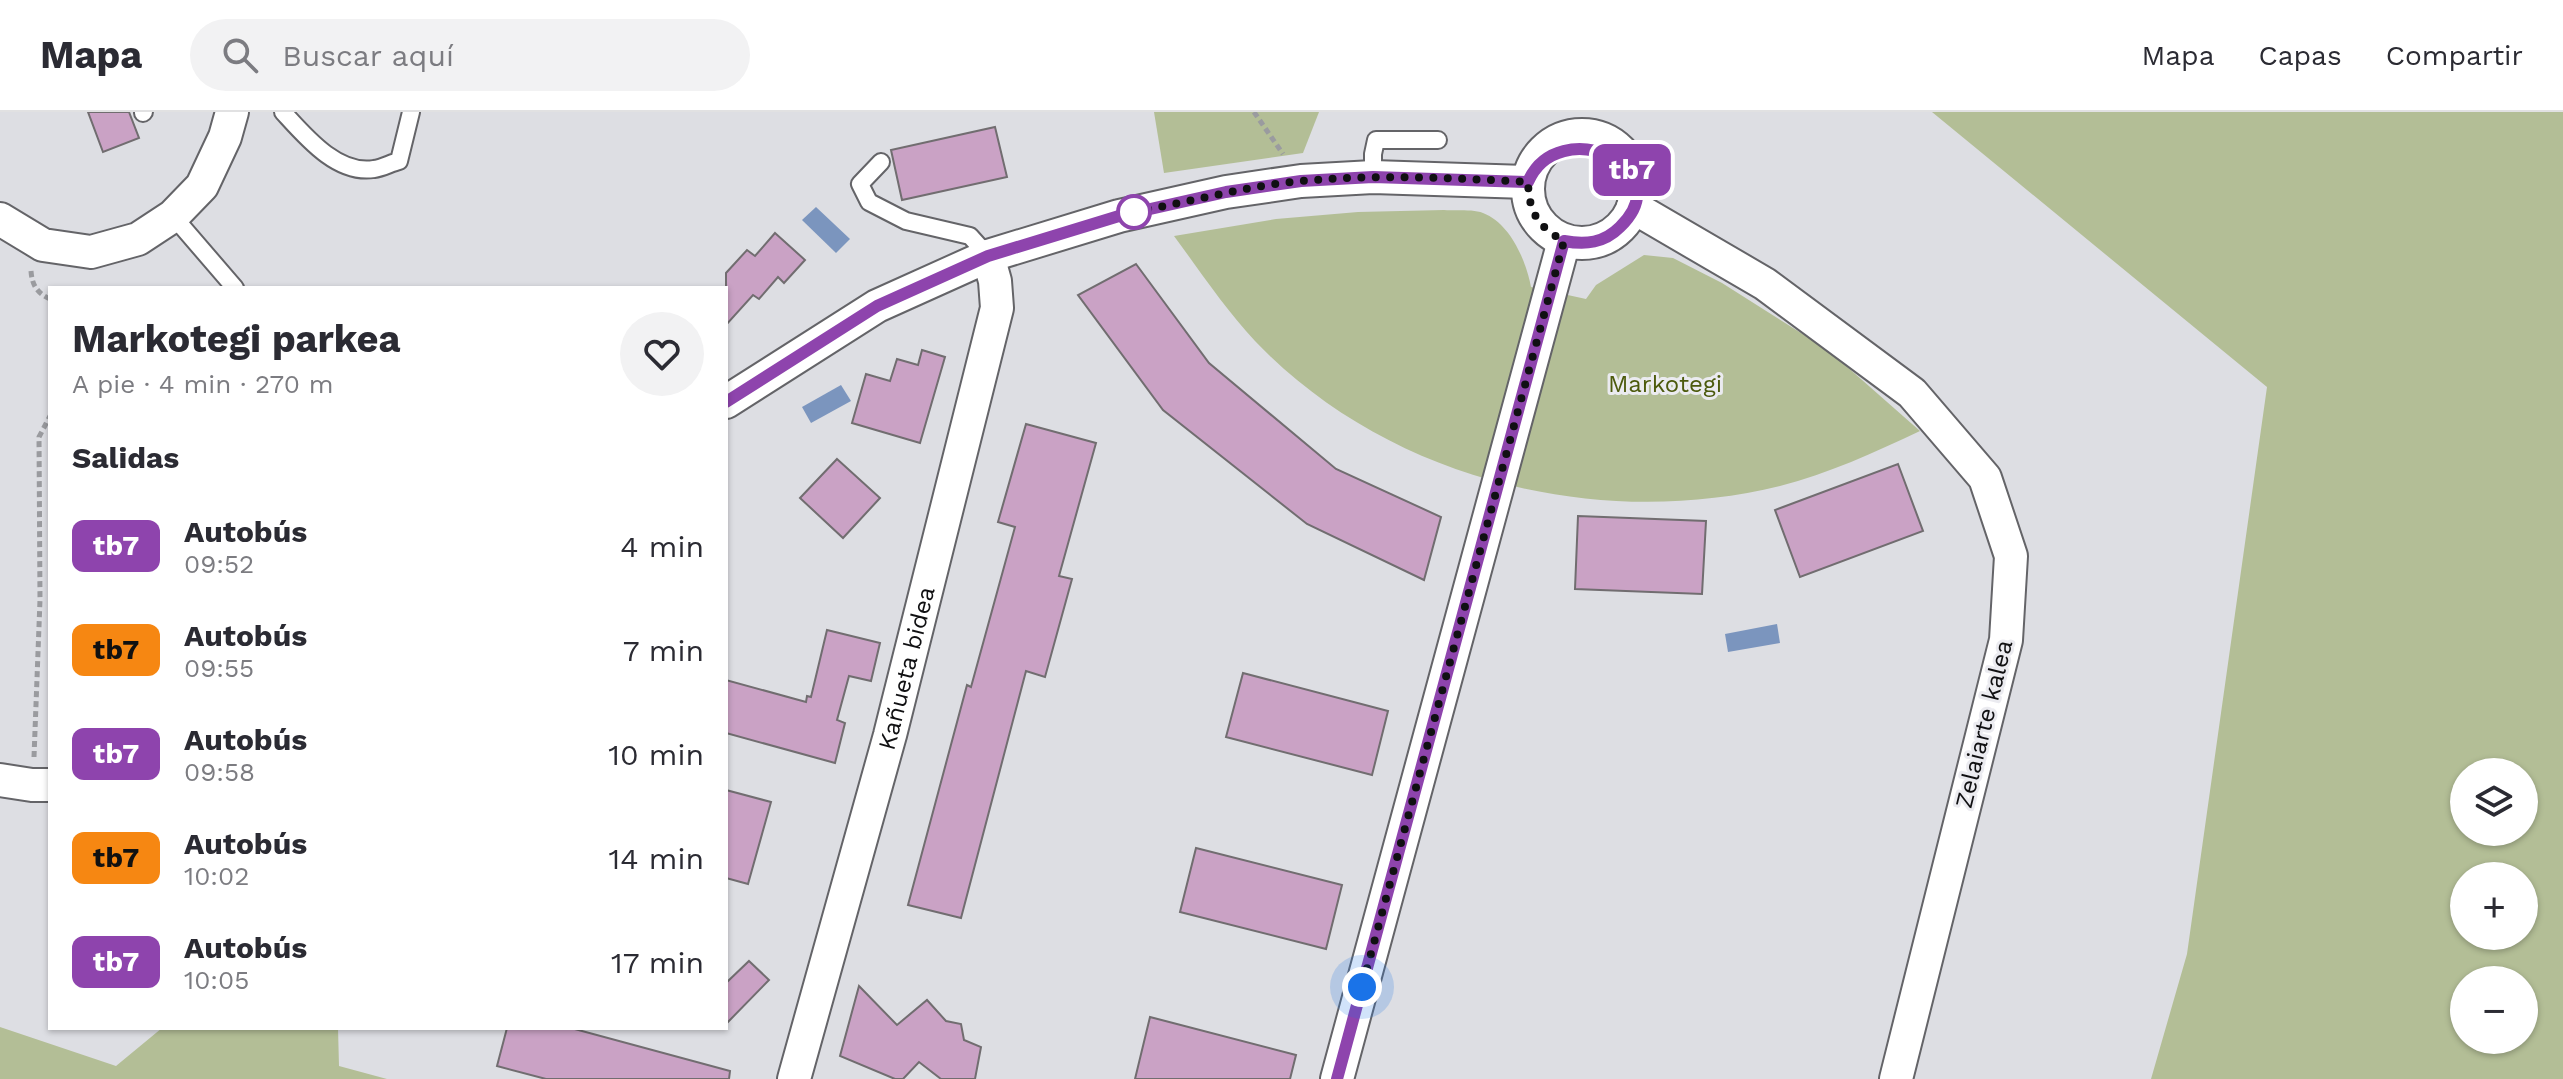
<!DOCTYPE html>
<html lang="es">
<meta charset="utf-8">
<style>
:root{--surface:#fff;--page:#f2f2f3;--text:#2b2b33;--muted:#7c7c81;--line:#e1e1e2}
body{margin:0;font-family:"Work Sans",sans-serif;background:var(--page);color:var(--text);height:100vh;display:flex;flex-direction:column;font-size:30px;white-space:nowrap}
*{box-sizing:border-box;margin:0}
p{font-size:26px;color:var(--muted)}
.icon{flex:none;width:44px;height:44px;fill:none;stroke:currentColor;stroke-width:2;stroke-linecap:round;stroke-linejoin:round}
.map{position:relative;flex:1;overflow:hidden}
.panel{position:absolute;left:48px;top:174px;width:680px;height:744px;display:flex;flex-direction:column;background:var(--surface);border-radius:0px;box-shadow:0 2px 6px #0004}
.panel>*{flex:none}
.badge{padding:0 16px;border-radius:12px;font-size:28px;line-height:52px}
.tools{position:absolute;left:2450px;top:646px;display:grid;gap:16px}
.tools a{display:grid;place-items:center;width:88px;height:88px;border-radius:50%;background:var(--surface);box-shadow:0 2px 6px #0004;font-size:40px}
.you{position:absolute;width:40px;height:40px;margin:-20px;border:6px solid #fff;border-radius:50%;background:#1a73e8;box-shadow:0 0 0 12px #1a73e833}
.map>.badge{position:absolute;translate:-50% -50%;box-shadow:0 0 0 4px #fff}
h2{padding:0 24px;font-size:30px;line-height:72px}
.round{display:grid;place-items:center;flex:none;width:84px;height:84px;border-radius:42px;background:var(--page)}
.overview{display:flex;align-items:center;justify-content:space-between;height:136px;padding:0 24px}
h1{font-size:38px;font-weight:700;line-height:60px}
ul{padding:0;list-style:none}
li{display:flex;align-items:center;gap:24px;height:104px;padding:0 24px}
li div{flex:1}
li b{display:block;font-size:30px}
li em{font-style:normal}
li .badge{min-width:88px;font-weight:700;text-align:center}
header{display:flex;align-items:center;gap:48px;box-sizing:border-box;height:112px;padding:0 40px;background:var(--surface);border-bottom:2px solid var(--line)}
header strong{font-size:38px}
nav{display:flex;gap:44px;margin-inline-start:auto;font-size:28px}
.search{width:560px;height:72px;background:var(--page);display:flex;align-items:center;gap:20px;box-sizing:border-box;padding:0 28px;border-radius:44px;color:var(--muted);font-size:30px}
.map>svg:first-child{display:block}
</style>
<header>
<strong>Mapa</strong>
<div class="search"><svg class="icon" aria-label="search" viewBox="0 0 24 24"><circle cx="10" cy="10" r="6"/><path d="M15 15l6 6"/></svg>Buscar aquí</div>
<nav><a>Mapa</a><a>Capas</a><a>Compartir</a></nav>
</header>
<div class="map">
<svg width="2563" height="967" viewBox="0 0 2563 967">
<rect width="100%" height="100%" fill="#dddee3"/>
<!-- green -->
<g fill="#b3be96" fill-rule="evenodd">
<path d="M1154,0H1319L1303,41L1164,61Z"/>
<path d="M1932,0H2563V967H2151L2187,842L2267,275ZM2464,660H2524V720H2464ZM2464,764H2524V824H2464ZM2464,868H2524V928H2464Z"/>
<path d="M1444,98C1456,99 1473,97 1483,101C1511,112 1526,149 1531,175L1586,187L1596,173L1644,143L1673,146L1722,171L1828,238L1920,319C1875,340 1828,362 1780,374C1596,419 1387,367 1255,229C1225,197 1200,159 1174,124L1276,107L1358,100Z"/>
<path d="M0,915L116,954L162,916H338L339,954L387,967H0Z"/>
</g>
<!-- water -->
<g fill="#7b95be">
<path d="M816,95L850,127L836,141L802,108Z"/>
<path d="M841,273L851,289L811,311L802,295Z"/>
<path d="M1777,512L1780,531L1728,540L1725,522Z"/>
</g>
<!-- building -->
<g fill="#caa2c5" stroke="#716d70" stroke-width="2">
<path d="M88,0H129L139,26L103,40Z"/>
<path d="M995,15L1007,65L902,88L891,38Z"/>
<path d="M775,121L805,148L784,171L778,165L759,187L753,183L726,213V161L747,138L755,144Z"/>
<path d="M1136,152L1209,251L1336,357L1441,405L1424,468L1307,412L1163,298L1078,183Z"/>
<path d="M922,238L945,245L920,331L852,311L866,262L890,269L897,247L918,253Z"/>
<path d="M1026,312L1096,331L1059,464L1072,467L1045,565L1026,559L961,806L908,793L967,573L971,575L1015,415L998,410Z"/>
<path d="M837,347L880,386L843,426L800,386Z"/>
<path d="M1898,352L1923,419L1800,465L1775,398Z"/>
<path d="M1578,404L1706,409L1702,482L1575,477Z"/>
<path d="M827,518L880,531L871,569L849,564L837,608L845,611L835,651L726,621V568L806,590L807,584L811,585Z"/>
<path d="M1243,561L1388,599L1372,663L1226,625Z"/>
<path d="M726,678L771,690L748,772L726,766Z"/>
<path d="M1196,736L1342,773L1326,837L1180,800Z"/>
<path d="M749,849L769,868L726,912V871Z"/>
<path d="M859,874L897,913L927,888L946,909L961,912L964,928L981,935L975,967H941L919,950L903,967H895L840,944Z"/>
<path d="M1150,905L1296,943L1290,967H1135Z"/>
<path d="M507,916H571L730,959L729,967H546L497,954Z"/>
</g>
<g fill="none" stroke-linecap="round" stroke-linejoin="round">
<defs>
<g id="service">
<path d="M283,0C305,24 337,63 374,57C382,56 391,51 399,49L411,0"/>
<path d="M143,1L144,0"/>
<path d="M881,50L860,72L869,90L906,109L970,124L988,144"/>
<path d="M1373,65V42L1376,28H1438"/>
<path d="M173,104L235,176"/>
</g>
<g id="minor">
<circle cx="1582" cy="77" r="54"/>
<path d="M1633,95L1765,172L1912,281L1985,366L2011,444L2006,528L1896,967"/>
<path d="M0,107L43,133L91,140L138,127L173,104L202,74L225,25L232,0"/>
<path d="M726,290L877,194L988,144L1119,104L1226,80L1301,69L1373,65L1528,70"/>
<path d="M0,668L32,673H50"/>
<path id="s1" d="M794,967L890,623L997,196L995,169L988,144"/>
<path d="M1337,967L1564,129"/>
</g>
</defs>
<!-- service casing -->
<use href="#service" stroke="#646468" stroke-width="20"/>
<!-- minor casing -->
<use href="#minor" stroke="#646468" stroke-width="36"/>
<!-- path -->
<g stroke="#9a9b9f" stroke-width="5" stroke-dasharray="6 4" stroke-linecap="butt">
<path d="M1254,0L1283,42"/>
<path d="M31,159C32,173 37,181 50,187"/>
<path d="M34,645L40,488L39,325L50,304"/>
</g>
<!-- service -->
<use href="#service" stroke="#fff" stroke-width="16"/>
<!-- minor -->
<use href="#minor" stroke="#fff" stroke-width="32"/>
</g>
<g fill="none" stroke-linecap="round" stroke-linejoin="round">
<defs>
<path id="line" d="M726,290L877,194L988,144L1119,104L1226,80L1301,69L1373,65L1528,70C1558,0 1682,55 1620,115C1604,131 1586,133 1564,129L1337,967"/>
</defs>
<!-- line casing -->
<use href="#line" stroke="#fff" stroke-width="18"/>
<!-- line -->
<use href="#line" stroke="#8e44ad" stroke-width="12"/>
<!-- walk -->
<path stroke="#101012" stroke-width="8" stroke-dasharray="0 14.4" d="M1134,100C1190,90 1245,74 1302,69C1377,62 1453,66 1528,70C1529,100 1537,114 1564,129L1362,875"/>
</g>
<!-- markers -->
<circle fill="#fff" stroke="#8e44ad" stroke-width="4" cx="1134" cy="100" r="16"/>
<g text-anchor="middle" dominant-baseline="central" stroke-width="6" stroke-linejoin="round" paint-order="stroke">
<!-- park labels -->
<g font-size="24" fill="#4c5a0d" stroke="#ebebf0">
<text x="1665" y="272">Markotegi</text>
</g>
<!-- street labels -->
<g font-size="24" fill="#101012" stroke="#ebebf0">
<text stroke="none"><textPath href="#s1" startOffset="426">Kañueta bidea</textPath></text>
<text transform="translate(1984 612) rotate(-76)">Zelaiarte kalea</text>
</g>
</g>
</svg>
<div class="tools">
<a><svg class="icon" aria-label="layers" viewBox="0 0 24 24"><path d="M12 4l9 5-9 5-9-5zM3 14l9 5 9-5"/></svg></a>
<a>+</a>
<a>−</a>
</div>
<div class="you" style="left:1362px;top:875px"></div>
<b class="badge" style="left:1632px;top:58px;background:#8e44ad;color:#fff">tb7</b>
<section class="panel">
<div class="overview"><div><h1>Markotegi parkea</h1><p>A pie · 4 min · 270 m</p></div><a class="round"><svg class="icon" aria-label="heart" viewBox="0 0 24 24"><path d="M12 20l-8-8c-3-5 5-10 8-4 3-6 11-1 8 4z"/></svg></a></div>
<h2>Salidas</h2>
<ul>
<li><span class="badge" style="background:#8e44ad;color:#fff">tb7</span><div><b>Autobús</b><p>09:52</p></div><em>4 min</em></li>
<li><span class="badge" style="background:#f68712;color:#111">tb7</span><div><b>Autobús</b><p>09:55</p></div><em>7 min</em></li>
<li><span class="badge" style="background:#8e44ad;color:#fff">tb7</span><div><b>Autobús</b><p>09:58</p></div><em>10 min</em></li>
<li><span class="badge" style="background:#f68712;color:#111">tb7</span><div><b>Autobús</b><p>10:02</p></div><em>14 min</em></li>
<li><span class="badge" style="background:#8e44ad;color:#fff">tb7</span><div><b>Autobús</b><p>10:05</p></div><em>17 min</em></li>
</ul>
</section>
</div>
